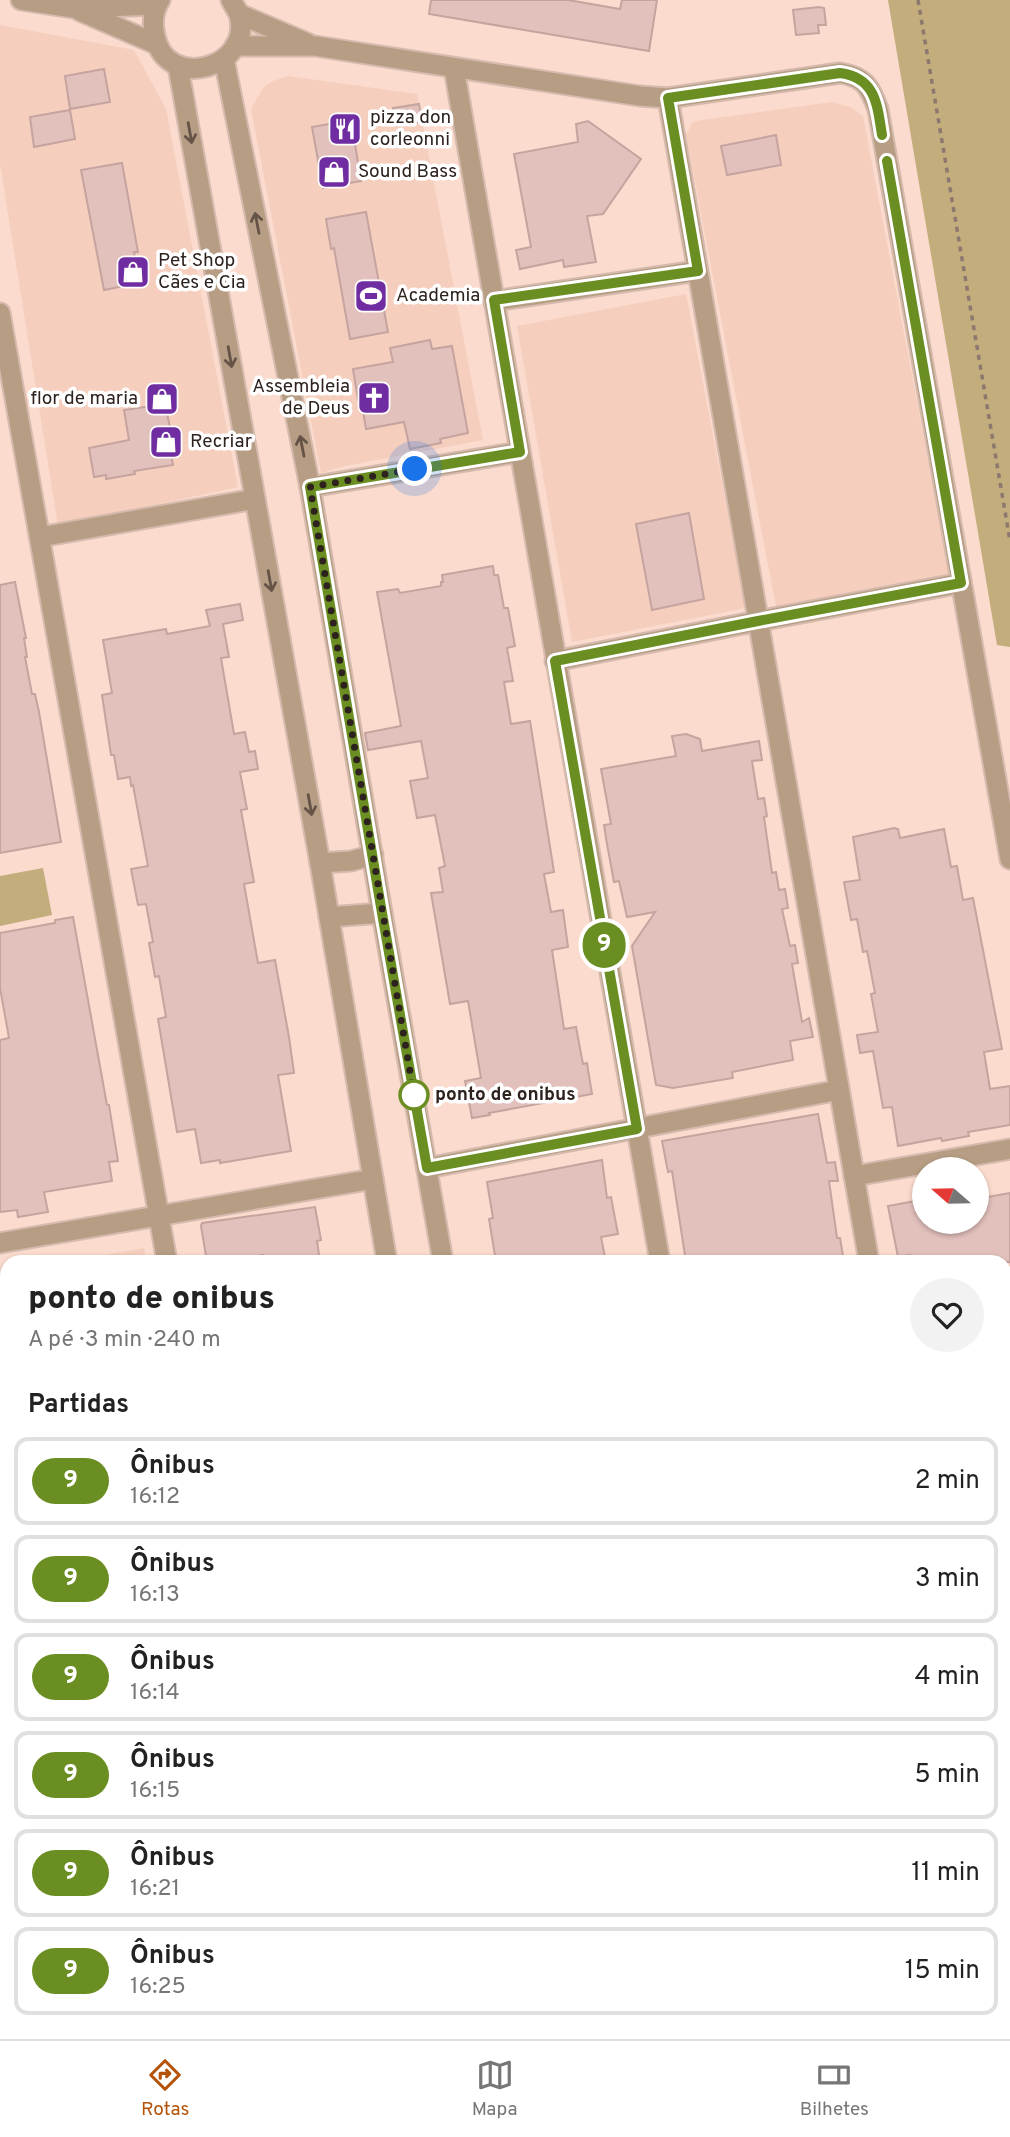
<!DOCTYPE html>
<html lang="pt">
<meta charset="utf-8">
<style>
:root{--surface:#fff;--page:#f2f2f2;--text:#222;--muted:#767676;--line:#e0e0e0;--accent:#b45309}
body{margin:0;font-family:Overpass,sans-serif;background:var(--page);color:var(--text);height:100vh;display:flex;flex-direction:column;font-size:26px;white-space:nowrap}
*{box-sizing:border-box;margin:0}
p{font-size:23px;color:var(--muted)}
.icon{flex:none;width:38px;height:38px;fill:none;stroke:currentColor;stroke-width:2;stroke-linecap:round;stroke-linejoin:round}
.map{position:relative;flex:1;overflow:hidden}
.drawer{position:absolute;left:0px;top:1255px;width:1012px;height:786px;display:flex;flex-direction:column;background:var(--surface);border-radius:21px 21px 0 0;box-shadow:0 2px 5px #0004}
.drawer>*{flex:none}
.badge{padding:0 14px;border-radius:23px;font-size:24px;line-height:46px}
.needle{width:46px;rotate:290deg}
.controls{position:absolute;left:912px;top:1157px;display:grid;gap:14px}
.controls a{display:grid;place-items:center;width:77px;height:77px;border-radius:50%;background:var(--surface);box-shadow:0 2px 5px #0004;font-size:35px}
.you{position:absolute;width:35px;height:35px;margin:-18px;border:5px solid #fff;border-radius:50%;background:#1a73e8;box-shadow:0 0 0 10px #1a73e833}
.map>.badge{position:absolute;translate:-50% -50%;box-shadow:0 0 0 4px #fff}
h2{padding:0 28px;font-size:26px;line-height:63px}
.round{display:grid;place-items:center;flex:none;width:74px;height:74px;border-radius:37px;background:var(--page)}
.head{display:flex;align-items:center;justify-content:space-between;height:119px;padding:0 28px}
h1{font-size:33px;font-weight:800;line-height:52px}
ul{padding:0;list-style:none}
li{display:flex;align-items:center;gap:21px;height:88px;margin:0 14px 10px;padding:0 14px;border:4px solid var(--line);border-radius:14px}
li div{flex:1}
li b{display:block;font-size:26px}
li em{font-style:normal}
li .badge{min-width:77px;font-weight:700;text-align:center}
.tabs{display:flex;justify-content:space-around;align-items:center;height:98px;border-top:2px solid var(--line);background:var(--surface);font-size:19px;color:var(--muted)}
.tabs a{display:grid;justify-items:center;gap:4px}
.tabs .active{color:var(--accent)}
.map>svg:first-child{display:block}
</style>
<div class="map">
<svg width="1010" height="2039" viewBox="0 0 1010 2039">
<rect width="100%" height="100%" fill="#fadbcd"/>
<!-- built -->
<g fill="#f5cebd">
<path d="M0,25L134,50L166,109L238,487L58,526L0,164Z"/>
<path d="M288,76L417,94L483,440L345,466L321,473L251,109L263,88L273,81Z"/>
<path d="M832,102L850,107L863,116L950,577L776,607L686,135L692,123L702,120Z"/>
<path d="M686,294L746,608L572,642L517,326Z"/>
<path d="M144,1248L147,1262H65Z"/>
<path d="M7,1272V1403L0,1358V1273Z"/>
<path d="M7,1726V1874L0,1875V1727Z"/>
</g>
<!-- green -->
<g fill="#c3ad7c">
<path d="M888,0H1010V647L997,645Z"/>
<path d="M43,868L52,915L0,926V876Z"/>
</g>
<!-- building -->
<g fill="#e2c0bc" stroke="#c5a4a0" stroke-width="2">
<path d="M431,0H568L620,9L622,0H657L649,51L429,14Z"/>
<path d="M819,7L824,8L826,25H818L819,33L796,35L793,10Z"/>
<path d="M104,69L110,102L70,109L65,76Z"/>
<path d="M419,104L422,122L396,126L393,108Z"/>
<path d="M70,110L75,139L34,147L30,117Z"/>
<path d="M351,120L361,181L323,188L312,127Z"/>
<path d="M588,121L641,159L603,214L587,216L596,262L564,267L563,260L520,269L516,250L531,247L514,154L578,142L576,124Z"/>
<path d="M776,135L781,165L727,175L721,146Z"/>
<path d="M122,163L138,252H134L139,283L104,290L81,170Z"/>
<path d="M366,212L388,332L350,339L334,248L331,249L326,219Z"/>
<path d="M430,340L432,349L452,346L468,433L440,439L441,443L410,449L404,422L366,429L361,399L358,400L353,369L393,362L390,348Z"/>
<path d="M165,404L171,432L167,433L173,465L134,471L135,474L106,479V475L94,477L89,448L129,440L124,410Z"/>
<path d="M689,513L704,599L652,610L636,524Z"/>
<path d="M493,566L494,575H498L504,608H508L515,646L507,648L513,681L504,682L511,724L530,721L554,872L544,874L551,912L563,910L568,947L552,950L564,1029L576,1027L583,1064L587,1063L592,1094L489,1113L490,1115L472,1118L465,1081L481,1078L468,1001L450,1004L431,893L443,892L439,868L445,866L435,815L417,818L410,781L428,778L421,741L368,750L365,733L401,726L377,592L398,589L400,593L441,586V582H443L442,575Z"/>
<path d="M15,582L26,638H24L27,657H25L32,694H35L39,712L61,842L0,853V585Z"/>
<path d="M240,604L243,620L223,624L229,657L221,658L234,734L245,732L249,752L255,751L258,769L240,772L247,809L241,810L254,882L244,884L258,963L275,960L289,1037L294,1073L278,1075L291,1151L220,1163V1160L201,1163L195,1129L177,1132L158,1019L166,1017L159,976L155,977L149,943L153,942L146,904L138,905L131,869L148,866L133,785L131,786L130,777L118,779L114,755H111L102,695L112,693L103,640L166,629L167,634L210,626L206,610Z"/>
<path d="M686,734L700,739L702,751L759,741L762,760L752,761L758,799L764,798L767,816L764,817L772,873L776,872L779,890L785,889L788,908L782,909L790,946L795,945L798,963L792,964L802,1022L809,1018L813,1037L790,1041L793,1060L732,1072L733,1078L673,1088L656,1085L632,946L655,912L627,917L619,881L614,882L607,844L604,825L611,824L601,769L676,756L672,736Z"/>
<path d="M894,828L898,829L900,838L944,829L951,867L957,866L963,900L973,898L1002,1049L984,1052L990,1089L1010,1086V1125L968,1132L969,1136L942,1141L941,1138L898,1146L892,1107L883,1108L873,1051L860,1053L857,1035L878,1032L871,994L875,993L867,951L863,952L857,919L851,920L844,882L860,880L853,837Z"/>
<path d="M73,917L107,1105H109L118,1161L109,1162L112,1181L44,1192L48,1212L18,1217L17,1210L0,1212V1040L9,1038L0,988V933L55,923V920Z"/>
<path d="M818,1114L827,1163L835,1162L838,1181H829L837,1238H840L844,1262H686L672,1171L668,1172L662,1141Z"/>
<path d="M602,1160L607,1198L611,1197L618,1234L601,1237L606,1262H496L489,1219L493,1218L487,1182Z"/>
<path d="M1010,1193V1262H911L910,1255L898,1257L888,1206L921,1200L924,1222H976V1199Z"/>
<path d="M315,1207L321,1240L317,1241L320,1262H264L263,1255L225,1262H207L201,1226L202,1223Z"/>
</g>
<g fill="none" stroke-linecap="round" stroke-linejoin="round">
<defs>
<g id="minor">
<path d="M454,68L660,1262"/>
<path d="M494,301L697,271"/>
<path d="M0,313L167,1262"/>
<path d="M310,487L520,452"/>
<path d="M40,537L255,499"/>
<path d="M555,661L758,621L961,583"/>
<path d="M427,1168L839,1090"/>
<path d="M854,1176L1010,1149"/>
<path d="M0,1243L373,1179"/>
<path d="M0,1533L7,1576"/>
<path d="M0,1687L7,1686"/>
<path d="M1004,1757L1010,1756"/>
<path d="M0,1903L7,1902"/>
<path d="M300,2034L301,2039"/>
<path d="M797,2034L798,2039"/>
</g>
<g id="tertiary">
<path d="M21,0L73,8L157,5"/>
<path d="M160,0C153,11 152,24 155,36C166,92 254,69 239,14C237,10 233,4 231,0"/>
<path d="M80,11L156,44"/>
<path d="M239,14L307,43"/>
<path d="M235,46H315L640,96L668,98L840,73C865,77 869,86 878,109L1010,859"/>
<path d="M224,59L310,487L382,913L443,1262"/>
<path d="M178,66L320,863L387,1262"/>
<path d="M668,98L869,1262"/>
<path d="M320,863L351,861L373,855"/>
<path d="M329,917L382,913"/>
<path d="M523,2034L524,2039"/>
<path d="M579,2034L580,2039"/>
<path d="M1002,2034L1003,2039"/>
</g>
</defs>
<!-- minor casing -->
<use href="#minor" stroke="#d5baad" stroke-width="23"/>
<!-- tertiary casing -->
<use href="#tertiary" stroke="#d5baad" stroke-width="23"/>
<!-- path -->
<path stroke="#8c786e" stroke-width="3.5" stroke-dasharray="5 5" stroke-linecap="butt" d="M918,0L1010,541"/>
<!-- minor -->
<use href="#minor" stroke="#b69d84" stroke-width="19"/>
<!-- tertiary -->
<use href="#tertiary" stroke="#b69d84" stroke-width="19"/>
</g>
<!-- one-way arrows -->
<defs><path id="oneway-shaft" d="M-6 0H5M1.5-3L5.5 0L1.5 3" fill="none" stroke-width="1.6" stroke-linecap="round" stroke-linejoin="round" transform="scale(1.75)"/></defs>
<g stroke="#645346">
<use href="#oneway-shaft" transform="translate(190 133) rotate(80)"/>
<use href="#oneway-shaft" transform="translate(257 223) rotate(-101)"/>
<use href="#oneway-shaft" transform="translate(230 357) rotate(80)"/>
<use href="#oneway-shaft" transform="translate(302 446) rotate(-101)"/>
<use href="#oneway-shaft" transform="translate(270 581) rotate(80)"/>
<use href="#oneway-shaft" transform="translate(310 805) rotate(80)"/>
</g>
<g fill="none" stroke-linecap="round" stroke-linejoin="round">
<defs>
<path id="line" d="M882,135C877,104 876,78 840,73L668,98L698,271L494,300L520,452L310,487L382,913L427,1168L637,1129L555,661L758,621L961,583L887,161"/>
</defs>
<!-- line casing -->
<use href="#line" stroke="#fff" stroke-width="16"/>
<!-- line -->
<use href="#line" stroke="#6b8e23" stroke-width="10"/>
<!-- walk -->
<path stroke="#2d221d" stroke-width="7" stroke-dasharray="0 12.6" d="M414,1095L310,487L415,469"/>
</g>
<!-- icons -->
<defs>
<symbol id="restaurant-square" viewBox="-11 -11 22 22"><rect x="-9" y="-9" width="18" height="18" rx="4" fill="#702da1" stroke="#fff"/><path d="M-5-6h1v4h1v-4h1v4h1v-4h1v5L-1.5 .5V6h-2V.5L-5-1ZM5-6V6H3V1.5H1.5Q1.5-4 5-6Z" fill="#fff"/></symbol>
<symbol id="shop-square" viewBox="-11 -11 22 22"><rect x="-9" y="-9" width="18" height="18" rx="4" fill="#702da1" stroke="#fff"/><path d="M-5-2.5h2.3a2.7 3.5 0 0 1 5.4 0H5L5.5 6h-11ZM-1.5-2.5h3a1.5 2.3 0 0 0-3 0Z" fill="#fff"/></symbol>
<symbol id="stadium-square" viewBox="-11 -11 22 22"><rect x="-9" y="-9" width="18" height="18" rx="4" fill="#702da1" stroke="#fff"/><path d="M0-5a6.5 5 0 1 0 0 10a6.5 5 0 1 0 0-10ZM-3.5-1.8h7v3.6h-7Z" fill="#fff"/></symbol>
<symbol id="church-square" viewBox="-11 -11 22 22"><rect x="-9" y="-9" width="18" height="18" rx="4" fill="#702da1" stroke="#fff"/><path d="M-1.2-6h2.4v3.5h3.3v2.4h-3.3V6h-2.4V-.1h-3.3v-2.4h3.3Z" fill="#fff"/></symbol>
</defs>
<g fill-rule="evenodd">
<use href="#restaurant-square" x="326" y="110" width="38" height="38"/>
<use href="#shop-square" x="315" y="153" width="38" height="38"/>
<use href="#shop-square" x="114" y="253" width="38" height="38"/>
<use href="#stadium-square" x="352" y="277" width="38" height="38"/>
<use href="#church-square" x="355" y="379" width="38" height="38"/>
<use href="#shop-square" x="143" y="380" width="38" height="38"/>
<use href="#shop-square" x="147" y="423" width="38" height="38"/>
</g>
<!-- markers -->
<circle fill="#fff" stroke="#6b8e23" stroke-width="3.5" cx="414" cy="1095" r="14"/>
<g text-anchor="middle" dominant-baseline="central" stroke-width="7" stroke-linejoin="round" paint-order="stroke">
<!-- poi labels -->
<g font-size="19" fill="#2d221d" stroke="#fff" text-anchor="start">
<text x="370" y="118">pizza don<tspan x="370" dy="22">corleonni</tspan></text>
<text x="358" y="172">Sound Bass</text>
<text x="158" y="261">Pet Shop<tspan x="158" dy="22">Cães e Cia</tspan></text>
<text x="396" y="296">Academia</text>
<text x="350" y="387" text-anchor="end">Assembleia<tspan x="350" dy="22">de Deus</tspan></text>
<text x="138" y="399" text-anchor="end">flor de maria</text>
<text x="190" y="442">Recriar</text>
</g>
<!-- stop labels -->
<g font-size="19" font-weight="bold" fill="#2d221d" stroke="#fff" text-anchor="start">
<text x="435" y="1095">ponto de onibus</text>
</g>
</g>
</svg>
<div class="controls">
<a><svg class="needle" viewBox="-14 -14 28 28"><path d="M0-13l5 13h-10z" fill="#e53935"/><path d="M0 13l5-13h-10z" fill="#767676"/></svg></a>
</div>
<div class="you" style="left:415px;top:469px"></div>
<b class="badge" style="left:604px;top:945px;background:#6b8e23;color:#fff">9</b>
<section class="drawer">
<div class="head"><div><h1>ponto de onibus</h1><p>A pé · 3 min · 240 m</p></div><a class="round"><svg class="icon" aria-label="heart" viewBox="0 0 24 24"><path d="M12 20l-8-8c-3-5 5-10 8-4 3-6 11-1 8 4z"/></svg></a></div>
<h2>Partidas</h2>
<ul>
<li><span class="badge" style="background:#6b8e23;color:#fff">9</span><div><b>Ônibus</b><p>16:12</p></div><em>2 min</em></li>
<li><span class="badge" style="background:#6b8e23;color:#fff">9</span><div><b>Ônibus</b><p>16:13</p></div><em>3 min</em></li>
<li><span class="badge" style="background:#6b8e23;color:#fff">9</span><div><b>Ônibus</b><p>16:14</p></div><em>4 min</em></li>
<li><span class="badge" style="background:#6b8e23;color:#fff">9</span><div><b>Ônibus</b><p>16:15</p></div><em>5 min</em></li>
<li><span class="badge" style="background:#6b8e23;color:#fff">9</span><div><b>Ônibus</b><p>16:21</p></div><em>11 min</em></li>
<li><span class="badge" style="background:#6b8e23;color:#fff">9</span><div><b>Ônibus</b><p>16:25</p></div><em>15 min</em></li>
</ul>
</section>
</div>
<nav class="tabs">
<a class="active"><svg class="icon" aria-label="directions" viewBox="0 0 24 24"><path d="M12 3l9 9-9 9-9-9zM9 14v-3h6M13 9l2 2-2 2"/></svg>Rotas</a>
<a><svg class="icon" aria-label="map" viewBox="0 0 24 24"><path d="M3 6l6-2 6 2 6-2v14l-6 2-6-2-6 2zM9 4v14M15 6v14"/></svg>Mapa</a>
<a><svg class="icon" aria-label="tickets" viewBox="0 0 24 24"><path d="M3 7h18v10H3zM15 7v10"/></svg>Bilhetes</a>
</nav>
